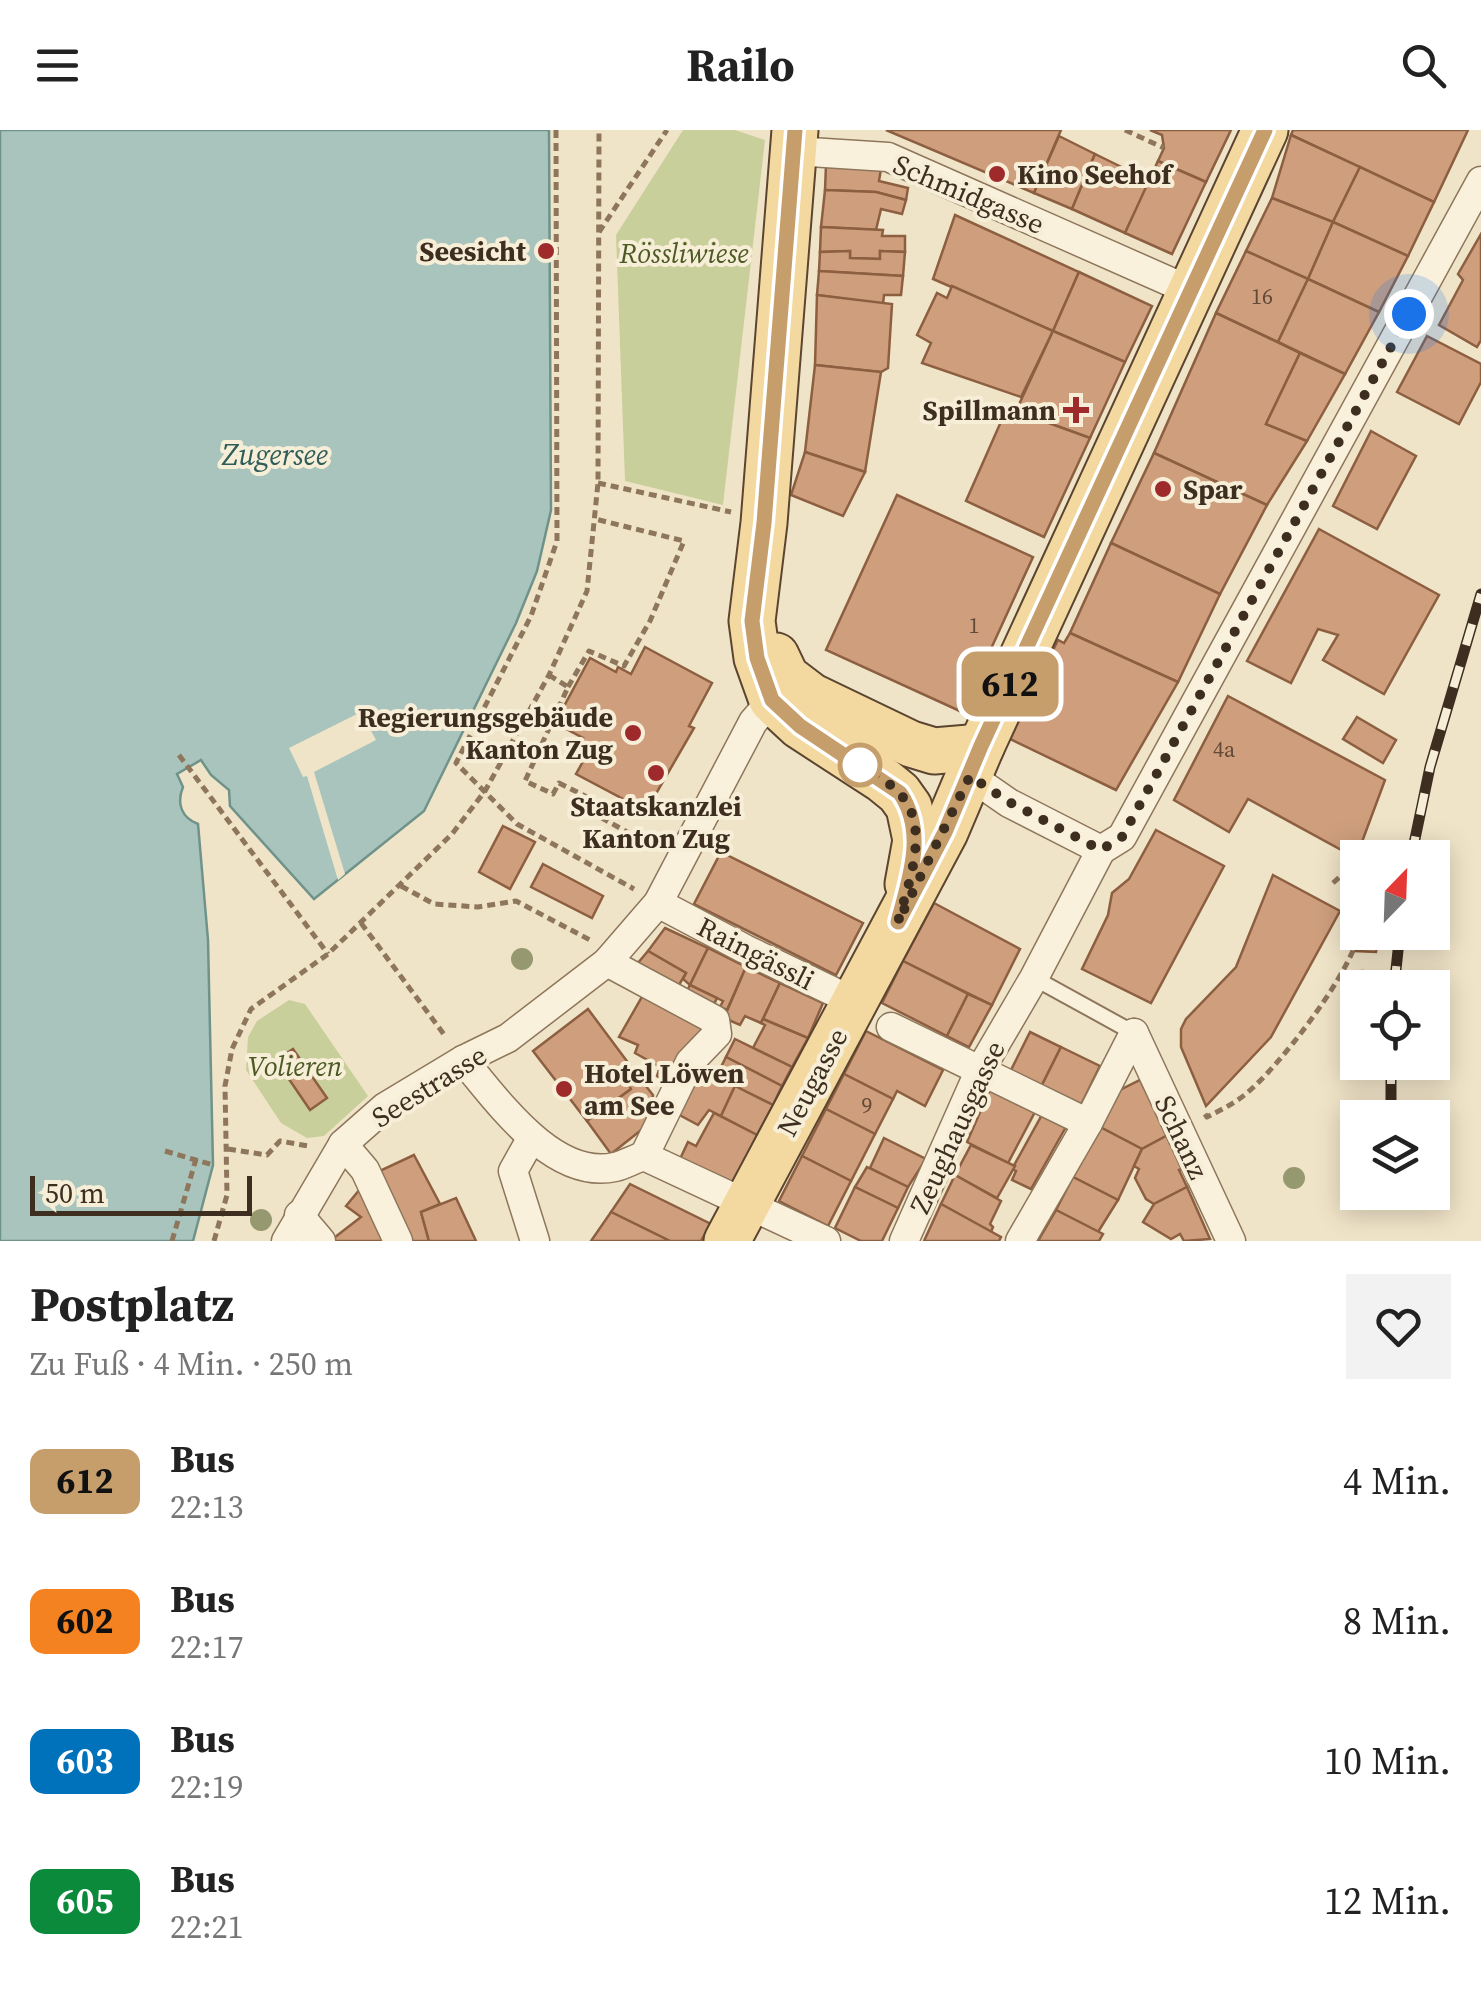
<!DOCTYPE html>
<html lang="de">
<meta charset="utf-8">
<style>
:root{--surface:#fff;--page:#f2f2f2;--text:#222;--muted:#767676}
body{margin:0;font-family:"Source Serif 4",serif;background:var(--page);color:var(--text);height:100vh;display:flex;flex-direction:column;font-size:38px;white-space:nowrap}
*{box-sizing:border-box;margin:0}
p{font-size:32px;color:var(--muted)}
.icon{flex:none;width:55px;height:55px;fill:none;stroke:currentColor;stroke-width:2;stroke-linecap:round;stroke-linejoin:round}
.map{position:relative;height:1111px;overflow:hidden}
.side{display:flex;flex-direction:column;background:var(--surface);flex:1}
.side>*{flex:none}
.badge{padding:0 20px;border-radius:15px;font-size:35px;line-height:65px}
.needle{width:65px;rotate:23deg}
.controls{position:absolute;left:1340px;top:710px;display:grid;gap:20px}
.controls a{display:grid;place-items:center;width:110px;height:110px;border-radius:0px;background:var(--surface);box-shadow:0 5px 25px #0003;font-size:50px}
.scale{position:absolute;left:30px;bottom:25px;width:222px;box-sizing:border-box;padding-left:10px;border:5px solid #3d2e20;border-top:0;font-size:28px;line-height:35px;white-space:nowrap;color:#3d2e20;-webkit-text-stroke:8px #f7eed8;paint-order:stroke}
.you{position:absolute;width:50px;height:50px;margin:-25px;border:8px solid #fff;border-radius:50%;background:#1a73e8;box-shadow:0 0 0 15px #1a73e833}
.map>.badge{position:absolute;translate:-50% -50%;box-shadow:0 0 0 5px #fff}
.round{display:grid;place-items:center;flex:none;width:105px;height:105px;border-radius:0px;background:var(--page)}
.headline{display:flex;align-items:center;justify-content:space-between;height:170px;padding:0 30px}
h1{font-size:48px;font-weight:700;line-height:75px}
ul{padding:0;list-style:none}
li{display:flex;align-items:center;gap:30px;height:140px;padding:0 30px}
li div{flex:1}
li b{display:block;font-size:38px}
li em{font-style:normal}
li .badge{min-width:110px;font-weight:700;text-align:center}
header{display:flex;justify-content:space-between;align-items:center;height:130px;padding:0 30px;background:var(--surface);font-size:45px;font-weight:700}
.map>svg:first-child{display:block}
</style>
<header><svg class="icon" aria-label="menu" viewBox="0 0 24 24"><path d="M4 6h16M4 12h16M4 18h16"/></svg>Railo<svg class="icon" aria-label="search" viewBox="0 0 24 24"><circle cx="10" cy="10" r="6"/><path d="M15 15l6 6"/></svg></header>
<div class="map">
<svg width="1481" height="1111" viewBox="0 0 1481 1111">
<rect width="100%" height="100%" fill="#f0e4c8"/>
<!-- green -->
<g fill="#c9cf9b">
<path d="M683,0H735L765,10L723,375L625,351L616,105Z"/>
<path d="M289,870L305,874L368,966L324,1006L307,1008L281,993L246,940L248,907L257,891Z"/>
</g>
<!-- water -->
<path fill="#a9c4bc" stroke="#6f938a" stroke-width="2.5" d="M0,0H549L551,380L537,441L516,493L424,681L314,769L230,676L229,660L211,645L201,630L177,644L183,657C176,674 182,688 198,694L208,810L213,1035L193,1111H0Z"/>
<!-- pier -->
<path fill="#f0e4c8" d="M361,582L376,610L314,642L345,744L338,750L307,646L303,647L289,618Z"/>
<!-- building -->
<g fill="#cf9f7d" stroke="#8d5f41" stroke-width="2.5">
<path d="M886,0H1061L1034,63Z"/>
<path d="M1150,0H1231L1206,52L1158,31L1164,18L1162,5Z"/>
<path d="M1293,0H1468L1434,72L1291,5Z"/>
<path d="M1291,5L1360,37L1333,92L1272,68Z"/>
<path d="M1059,6L1095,24L1072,79L1034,63Z"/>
<path d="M1095,24L1150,51L1125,103L1072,79Z"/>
<path d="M1158,31L1206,52L1172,124L1125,103Z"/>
<path d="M826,35L881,39L879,51L908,58L906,70L876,62L825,60Z"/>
<path d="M1360,37L1434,72L1408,126L1333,92Z"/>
<path d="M825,60L876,62L906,70L902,84L881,79L876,100L821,97Z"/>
<path d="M1272,68L1333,92L1308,149L1246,121Z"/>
<path d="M955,85L1079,142L1053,201L933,149Z"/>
<path d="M1333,92L1408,126L1379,182L1308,149Z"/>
<path d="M821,97L883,100L882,106H905V122L880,121V129L850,128V121L820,122Z"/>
<path d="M1481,104V210L1477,217L1439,195L1463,150L1458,144Z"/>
<path d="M850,121V128L880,129V121L905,122L903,146L819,141L820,122Z"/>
<path d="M1246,121L1308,149L1278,212L1216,183Z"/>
<path d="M819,141L903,146L901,165H884L883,174L817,165Z"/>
<path d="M1079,142L1152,176L1125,232L1053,201Z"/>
<path d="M1308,149L1379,182L1345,244L1278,212Z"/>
<path d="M952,156L1053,201L1021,267L922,233L931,213L917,205L937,163L947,168Z"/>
<path d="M817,165L892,174L888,238L881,242L815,235Z"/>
<path d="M1216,183L1300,223L1266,294L1307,311L1267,375L1154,323Z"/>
<path d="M1053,201L1125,232L1090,308L1016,281Z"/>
<path d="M1427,206L1481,234V252L1459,294L1397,262Z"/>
<path d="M1300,223L1345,244L1307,311L1266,294Z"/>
<path d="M815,235L881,242L865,342L805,322Z"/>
<path d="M1007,278L1090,308L1044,407L966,371Z"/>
<path d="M1371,301L1416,326L1377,399L1333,376Z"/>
<path d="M805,322L865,342L843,386L791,365Z"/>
<path d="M1154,323L1267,375L1220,464L1111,413Z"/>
<path d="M897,365L1033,427L962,582L826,520Z"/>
<path d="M1319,399L1439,465L1384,564L1323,530L1338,505L1318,499L1291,553L1247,531Z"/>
<path d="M1111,413L1220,464L1178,552L1070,503Z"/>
<path d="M1070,503L1178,552L1116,660L1010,609L1058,510L1064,513Z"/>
<path d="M645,517L712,553L689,596L694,598L646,681L576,644L590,619L579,614L583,608L555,593L590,528L616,542L618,537L631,544Z"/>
<path d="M1228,566L1385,650L1356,728L1248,669L1229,702L1174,670Z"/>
<path d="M1357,587L1396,610L1383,633L1343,609Z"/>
<path d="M503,696L535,712L510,759L479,742Z"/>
<path d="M1156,700L1224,736L1151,873L1082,839L1108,785L1112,763L1129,749Z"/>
<path d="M721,722L863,793L836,845L694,774Z"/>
<path d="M543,734L603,766L592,788L531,757Z"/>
<path d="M1273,745L1340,781L1271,907L1206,976L1181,917V899L1186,889L1236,837Z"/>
<path d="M934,773L1020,819L992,875L903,831Z"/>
<path d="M665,798L708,818L690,855L683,849L686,843L648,821Z"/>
<path d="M1358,801L1378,802L1376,822L1355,821Z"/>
<path d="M708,818L746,837L727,880L720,877L723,871L690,855Z"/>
<path d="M648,821L686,843L679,855L632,840Z"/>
<path d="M903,831L968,864L947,906L882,873Z"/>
<path d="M746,837L780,853L761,893L745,886L740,895L724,888Z"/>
<path d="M1362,841L1374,842L1372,858L1361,857Z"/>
<path d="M780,853L823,873L808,908L763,889Z"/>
<path d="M690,855L717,868L709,884L683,869Z"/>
<path d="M647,858L707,897L670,955L657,946L660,937L635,923L638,915L619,907Z"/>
<path d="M968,864L992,875L969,917L947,906Z"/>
<path d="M588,879L638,946L628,953L631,959L587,991L533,921Z"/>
<path d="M763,889L808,908L792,937L753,918L765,895L761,893Z"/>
<path d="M866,901L943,940L925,976L897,961L893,969L844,944Z"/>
<path d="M1030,902L1061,917L1040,959L1009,944Z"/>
<path d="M735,909L792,937L782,956L726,927Z"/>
<path d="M1061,917L1100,936L1080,977L1040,959Z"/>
<path d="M293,919L327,968L310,980L276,930Z"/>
<path d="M726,927L782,956L773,975L716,947Z"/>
<path d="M694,938L735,956L721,986L709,980L698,995L672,981Z"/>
<path d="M844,944L893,969L875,1004L826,979Z"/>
<path d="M638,946L653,965L650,993L611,1024L587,991L631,959L628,953Z"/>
<path d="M1140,950L1168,1005L1142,1019L1100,997L1118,961Z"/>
<path d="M735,956L773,975L757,1005L721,986Z"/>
<path d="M991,957L1036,980L1008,1033L967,1012Z"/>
<path d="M826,979L875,1004L851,1051L802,1026Z"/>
<path d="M714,983L757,1005L733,1056L680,1029L688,1012L696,1016Z"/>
<path d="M1043,983L1067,995L1031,1059L1012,1050L1016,1041L1012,1039Z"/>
<path d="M1100,997L1142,1019L1118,1070L1073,1047Z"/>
<path d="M1168,1005L1184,1038L1179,1040L1187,1057L1154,1074L1146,1069L1135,1048L1139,1039L1134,1036L1142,1019Z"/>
<path d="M884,1008L926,1029L908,1057L870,1038Z"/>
<path d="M971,1015L1015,1036L997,1068L955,1045Z"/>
<path d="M414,1025L440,1074L421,1082L429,1111H404L373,1044Z"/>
<path d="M802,1026L851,1051L828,1096L779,1071Z"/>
<path d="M867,1037L908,1057L898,1078L855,1057Z"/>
<path d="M955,1045L1001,1071L990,1094L993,1097L991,1102L941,1074Z"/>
<path d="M1073,1047L1118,1070L1098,1102L1056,1080Z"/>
<path d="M365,1053L393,1111H330L361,1087L346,1076Z"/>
<path d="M630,1054L711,1094L701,1111H670L611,1082Z"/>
<path d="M855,1057L898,1078L882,1111H861L835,1098Z"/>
<path d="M1187,1057L1210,1109L1184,1111L1180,1104L1171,1109L1143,1092L1154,1074Z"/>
<path d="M456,1068L476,1111H429L421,1082Z"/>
<path d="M941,1074L1001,1107L999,1111H924Z"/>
<path d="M1056,1080L1103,1104L1099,1111H1038Z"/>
<path d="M611,1082L670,1111H591Z"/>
</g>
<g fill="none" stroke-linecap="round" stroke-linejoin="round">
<defs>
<path id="lane" d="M1034,848L1134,903"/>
<g id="street">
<path d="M794,21L888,27L1191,161"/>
<path d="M970,646L1009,673L1101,720"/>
<path d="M1101,720L1122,707L1481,51"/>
<path d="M658,773L745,819L855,872"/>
<path d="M607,832L715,890L717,904L690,932L644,1026"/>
<path d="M891,897L1088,993"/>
<path d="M1134,903L1231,1111"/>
<path d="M463,930C497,970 553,1051 615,1037C624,1035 634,1029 644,1026L826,1111"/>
<path d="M531,1009L513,1041L535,1111"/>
<path d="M343,1014L365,1040L398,1111"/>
<path d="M299,1085L321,1111"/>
<path d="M286,1111L343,1014L385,977L463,930L508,908L607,832L658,773L753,592L772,570"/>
<path d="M904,1111L979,942L1034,848L1101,720"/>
<path d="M1020,1111L1088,993L1134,903"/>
</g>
<g id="primary">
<path d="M795,0L764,393L752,491L757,528L772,570L800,596L883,650L899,663L909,677L916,710L908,754"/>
<path d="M776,526L786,547L811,566L911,614L934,621L981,617"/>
<path d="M727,1111L945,702L981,617L1265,0"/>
</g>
</defs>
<!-- lane casing -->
<use href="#lane" stroke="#8d765c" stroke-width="18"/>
<!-- street casing -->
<use href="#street" stroke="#8d765c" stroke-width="31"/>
<!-- primary casing -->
<use href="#primary" stroke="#5b4430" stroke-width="49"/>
<!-- path -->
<g stroke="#8d765c" stroke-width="5" stroke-dasharray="8 5" stroke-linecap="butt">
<path d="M556,0L557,411L531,486L456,633L517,694L634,759"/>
<path d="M1125,0L1164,18"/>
<path d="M599,102L667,0"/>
<path d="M598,353L731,382"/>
<path d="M549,545L568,557L525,651L553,664L559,653L605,676L600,687L656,718"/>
<path d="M568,557L589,521L624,536L650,491L684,411L595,389"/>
<path d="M179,625L328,824"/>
<path d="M1333,753L1351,737L1358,740"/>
<path d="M401,756L434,774L478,777L516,771L590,810"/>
<path d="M1358,771L1353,813L1387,818"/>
<path d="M361,793L446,907"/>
<path d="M1205,984L1207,987C1221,980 1235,973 1247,963C1281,934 1341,855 1356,813"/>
<path d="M228,1019L267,1025L280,1011L308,1016"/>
<path d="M165,1021L213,1035"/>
<path d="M172,1111L196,1029"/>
<path d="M214,1111L227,1065L225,956L232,919L251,879L328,824L452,704L485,661L549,545L587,461L598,353L599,0"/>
</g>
<!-- lane -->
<use href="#lane" stroke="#faf1dc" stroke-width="14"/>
<!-- street -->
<use href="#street" stroke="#faf1dc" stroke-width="28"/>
<!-- primary -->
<use href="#primary" stroke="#f3d9a0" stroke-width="45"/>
<defs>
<g id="rail">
<path d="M1411,728L1430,637L1481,464"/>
<path d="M1394,858L1400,802"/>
<path d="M1391,932V988"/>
</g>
</defs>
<!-- rail casing -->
<use href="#rail" stroke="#3d2e20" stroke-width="11"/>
<!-- rail -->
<use href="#rail" stroke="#f7eed8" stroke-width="8" stroke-dasharray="22" stroke-linecap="butt"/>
</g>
<!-- trees -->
<g fill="#96986f">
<circle cx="522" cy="829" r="11"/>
<circle cx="1294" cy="1048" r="11"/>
<circle cx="261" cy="1090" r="11"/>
</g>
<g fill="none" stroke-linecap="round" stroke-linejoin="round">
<defs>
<path id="line" d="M795,0L764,393L752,491L757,528L772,570L800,596L900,663C927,703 909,749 898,792L945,702L981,616L1265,0"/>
</defs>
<!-- line casing -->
<use href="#line" stroke="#fff" stroke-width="22"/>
<!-- line -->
<use href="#line" stroke="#c69e6b" stroke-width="15"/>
<!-- walk -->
<path stroke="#3d2e20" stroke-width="10" stroke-dasharray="0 18" d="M860,635C873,643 888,651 899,663C932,696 908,754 898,792L970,646L1009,672L1101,720L1122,707L1409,184"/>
</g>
<!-- markers -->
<g fill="#9e2a2b" stroke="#f7eed8" stroke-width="4">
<circle cx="997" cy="44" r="10"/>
<circle cx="546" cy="121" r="10"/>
<path d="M1071 265h10v10h10v10h-10v10h-10v-10h-10v-10h10z"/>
<circle cx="1163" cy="359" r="10"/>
<circle cx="633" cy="603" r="10"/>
<circle cx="656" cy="643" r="10"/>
<circle cx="564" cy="959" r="10"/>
</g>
<circle fill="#fff" stroke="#c69e6b" stroke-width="5" cx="860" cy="635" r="20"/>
<g text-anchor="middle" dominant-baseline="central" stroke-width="8" stroke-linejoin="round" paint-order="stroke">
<!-- number labels -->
<g font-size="22" fill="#624a37">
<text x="1262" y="166">16</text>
<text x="974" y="495">1</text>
<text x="1224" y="619">4a</text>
<text x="867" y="975">9</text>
</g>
<!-- poi labels -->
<g font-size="28" font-weight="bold" fill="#3d2e20" stroke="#f7eed8" text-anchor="start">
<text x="1017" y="44">Kino Seehof</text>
<text x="526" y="121" text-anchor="end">Seesicht</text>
<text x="1056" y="280" text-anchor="end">Spillmann</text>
<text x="1183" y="359">Spar</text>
<text x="613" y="587" text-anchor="end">Regierungsgebäude<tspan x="613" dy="32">Kanton Zug</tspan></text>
<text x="656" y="676" text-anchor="middle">Staatskanzlei<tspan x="656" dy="32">Kanton Zug</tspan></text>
<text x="584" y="943">Hotel Löwen<tspan x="584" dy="32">am See</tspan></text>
</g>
<!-- street labels -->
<g font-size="28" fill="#3d2e20" stroke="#f7eed8">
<text transform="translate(969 64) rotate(23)">Schmidgasse</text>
<text transform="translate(756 823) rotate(27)">Raingässli</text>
<text transform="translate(812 952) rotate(-62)">Neugasse</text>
<text transform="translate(429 956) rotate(-32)">Seestrasse</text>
<text transform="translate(957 997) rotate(-65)">Zeughausgasse</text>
<text transform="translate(1182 1007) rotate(65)">Schanz</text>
</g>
<!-- park labels -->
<g font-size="28" font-style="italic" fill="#4d5a26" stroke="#f7eed8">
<text x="684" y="123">Rössliwiese</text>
<text x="295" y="936">Volieren</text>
</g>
<!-- water labels -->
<g font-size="30" font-style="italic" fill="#2f5d5a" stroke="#f7eed8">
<text x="275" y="324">Zugersee</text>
</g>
</g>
</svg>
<div class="controls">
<a><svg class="needle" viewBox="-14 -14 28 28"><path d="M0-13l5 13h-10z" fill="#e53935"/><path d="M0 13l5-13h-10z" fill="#767676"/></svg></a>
<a><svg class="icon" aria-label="locate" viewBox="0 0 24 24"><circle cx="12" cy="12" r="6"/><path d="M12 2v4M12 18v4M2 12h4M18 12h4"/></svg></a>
<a><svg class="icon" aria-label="layers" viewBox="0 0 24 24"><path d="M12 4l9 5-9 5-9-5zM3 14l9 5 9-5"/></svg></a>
</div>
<div class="scale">50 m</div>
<div class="you" style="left:1409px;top:184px"></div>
<b class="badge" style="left:1010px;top:554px;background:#c69e6b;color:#111">612</b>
</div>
<section class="side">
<div class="headline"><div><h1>Postplatz</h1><p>Zu Fuß · 4 Min. · 250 m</p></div><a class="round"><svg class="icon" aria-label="heart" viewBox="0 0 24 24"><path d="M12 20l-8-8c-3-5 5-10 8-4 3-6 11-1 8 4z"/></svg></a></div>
<ul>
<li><span class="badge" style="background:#c69e6b;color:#111">612</span><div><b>Bus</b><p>22:13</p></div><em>4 Min.</em></li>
<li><span class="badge" style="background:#f58220;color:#111">602</span><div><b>Bus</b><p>22:17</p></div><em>8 Min.</em></li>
<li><span class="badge" style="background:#0072bc;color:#fff">603</span><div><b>Bus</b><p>22:19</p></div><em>10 Min.</em></li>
<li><span class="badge" style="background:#0a8a3a;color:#fff">605</span><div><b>Bus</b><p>22:21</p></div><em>12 Min.</em></li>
</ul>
</section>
